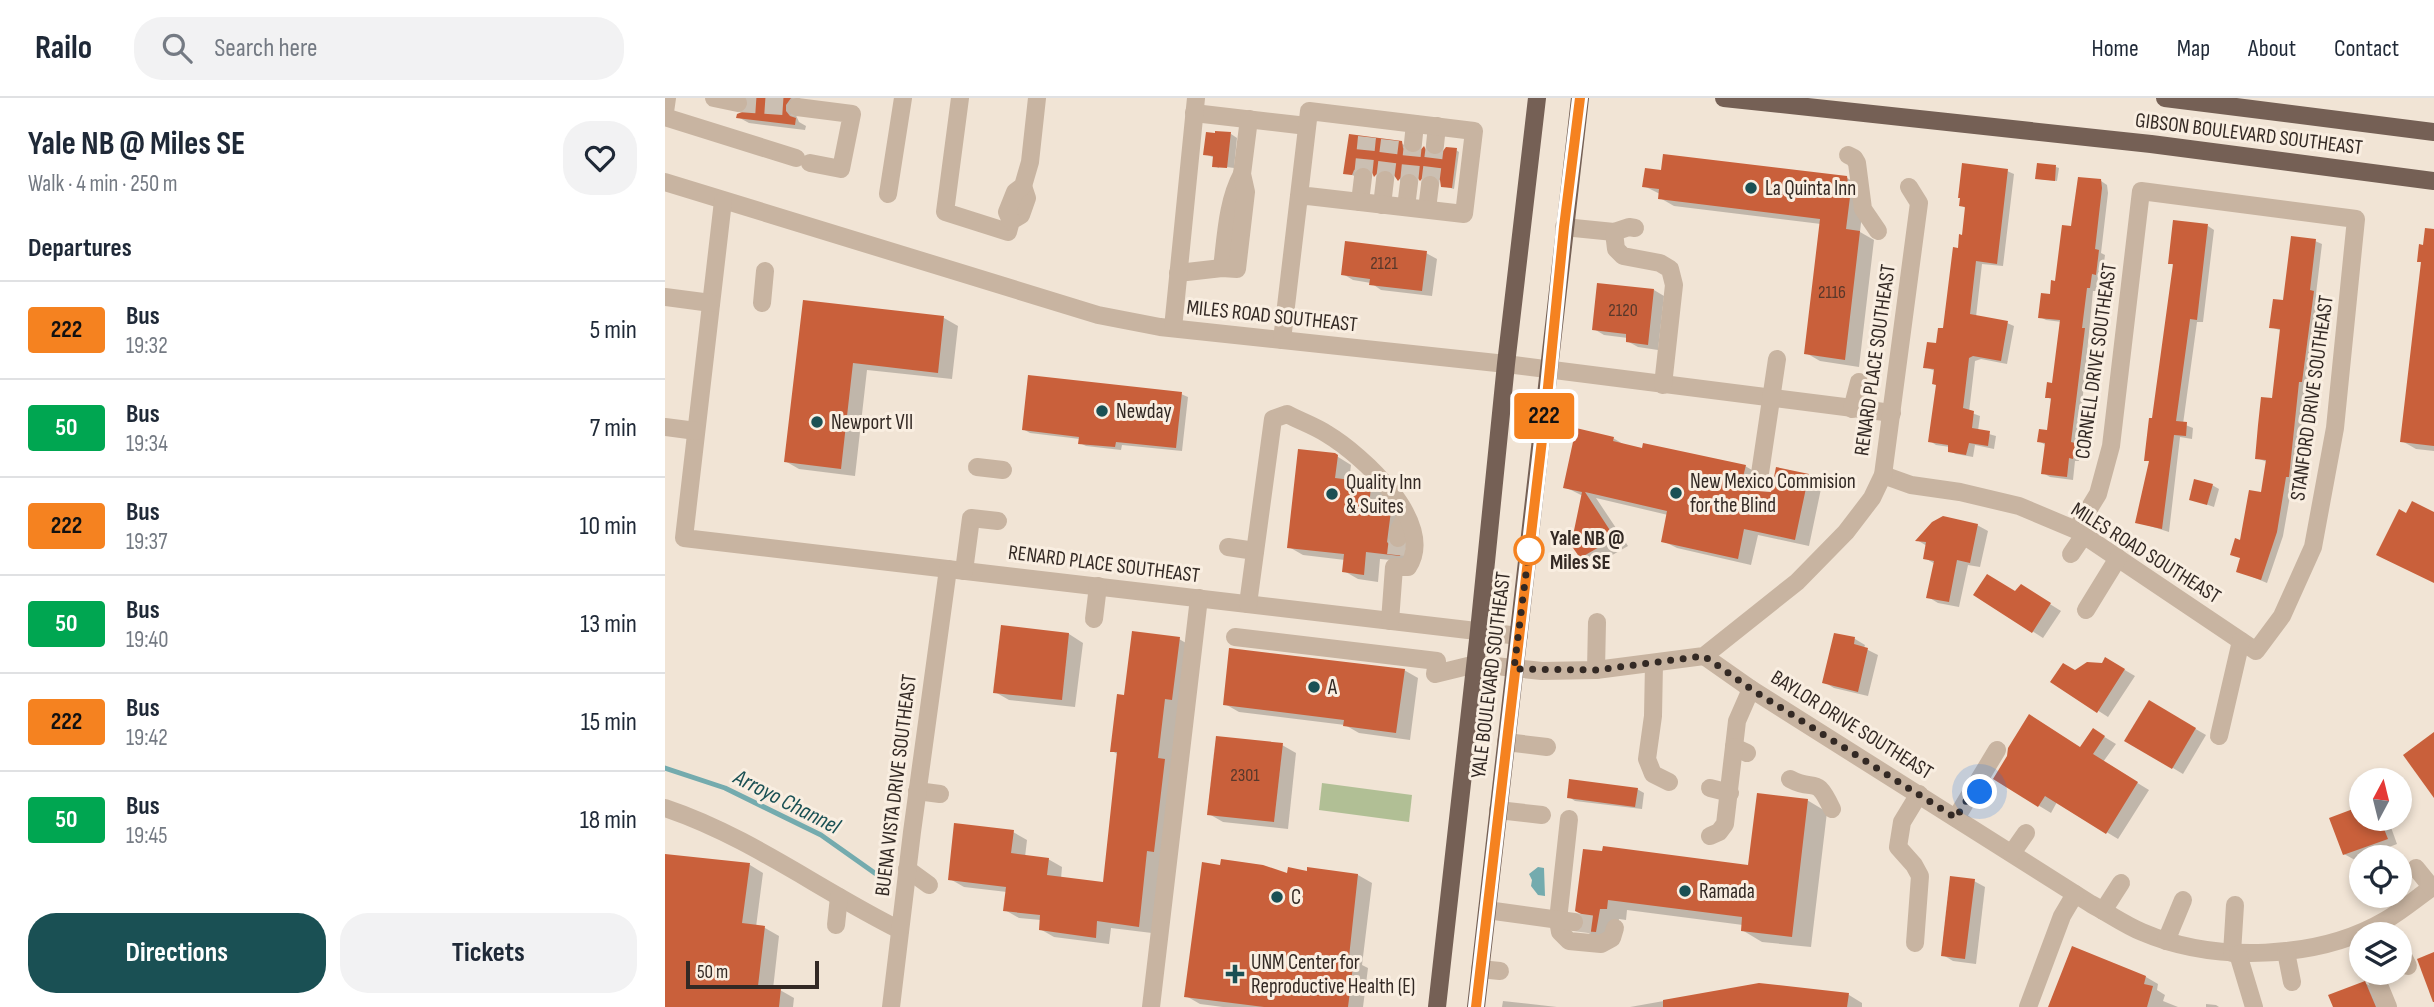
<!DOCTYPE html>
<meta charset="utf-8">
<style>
:root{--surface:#fff;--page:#f2f2f3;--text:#1f2937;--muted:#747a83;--line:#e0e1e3;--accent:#1a5054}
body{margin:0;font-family:"Sofia Sans Condensed",sans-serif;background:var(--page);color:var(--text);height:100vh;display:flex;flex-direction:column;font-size:26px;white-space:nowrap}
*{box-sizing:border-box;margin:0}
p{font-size:23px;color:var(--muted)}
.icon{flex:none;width:38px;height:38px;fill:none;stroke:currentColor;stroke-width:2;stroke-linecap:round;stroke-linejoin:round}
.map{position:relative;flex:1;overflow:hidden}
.side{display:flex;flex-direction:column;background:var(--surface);width:665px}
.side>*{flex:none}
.badge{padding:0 14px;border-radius:5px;font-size:24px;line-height:46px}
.needle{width:46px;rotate:7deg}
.fabs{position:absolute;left:1684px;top:670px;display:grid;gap:14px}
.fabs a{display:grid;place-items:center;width:63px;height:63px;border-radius:50%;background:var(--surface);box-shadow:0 4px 10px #0003;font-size:35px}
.scale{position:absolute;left:21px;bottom:18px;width:133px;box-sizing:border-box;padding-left:7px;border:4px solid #332924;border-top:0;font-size:19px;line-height:24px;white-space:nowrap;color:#332924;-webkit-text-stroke:5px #f9eee1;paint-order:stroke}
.you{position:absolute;width:35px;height:35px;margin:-18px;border:5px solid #fff;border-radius:50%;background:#1a73e8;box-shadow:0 0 0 10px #1a73e833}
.map>.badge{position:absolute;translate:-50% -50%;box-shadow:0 0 0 4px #fff}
h2{padding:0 28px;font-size:26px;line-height:63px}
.round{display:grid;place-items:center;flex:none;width:74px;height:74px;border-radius:28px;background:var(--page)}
.headline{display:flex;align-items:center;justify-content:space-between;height:119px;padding:0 28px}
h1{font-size:33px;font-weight:700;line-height:52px}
.cta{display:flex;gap:14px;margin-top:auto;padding:14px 28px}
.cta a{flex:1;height:80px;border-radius:28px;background:var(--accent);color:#fff;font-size:28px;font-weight:700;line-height:80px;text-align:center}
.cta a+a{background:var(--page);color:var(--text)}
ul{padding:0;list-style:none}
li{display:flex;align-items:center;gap:21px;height:98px;padding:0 28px;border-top:2px solid var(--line)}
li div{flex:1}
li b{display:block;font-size:26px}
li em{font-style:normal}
li .badge{min-width:77px;font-weight:700;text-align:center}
header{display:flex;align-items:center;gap:42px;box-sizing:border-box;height:98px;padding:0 35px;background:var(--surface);border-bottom:2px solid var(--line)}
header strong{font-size:33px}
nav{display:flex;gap:38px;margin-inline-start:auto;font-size:24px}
.search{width:490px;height:63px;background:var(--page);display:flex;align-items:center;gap:18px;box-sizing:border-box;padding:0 24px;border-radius:28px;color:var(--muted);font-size:26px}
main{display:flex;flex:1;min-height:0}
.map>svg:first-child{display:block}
</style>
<header>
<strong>Railo</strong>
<div class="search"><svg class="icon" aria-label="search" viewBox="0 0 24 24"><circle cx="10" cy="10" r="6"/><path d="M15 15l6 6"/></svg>Search here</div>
<nav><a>Home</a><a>Map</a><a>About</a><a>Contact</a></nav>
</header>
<main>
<section class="side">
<div class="headline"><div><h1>Yale NB @ Miles SE</h1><p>Walk · 4 min · 250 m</p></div><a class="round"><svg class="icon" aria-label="heart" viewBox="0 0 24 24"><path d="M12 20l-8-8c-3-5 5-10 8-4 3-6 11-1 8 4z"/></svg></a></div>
<h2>Departures</h2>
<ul>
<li><span class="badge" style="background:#f58220;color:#111">222</span><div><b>Bus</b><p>19:32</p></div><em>5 min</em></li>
<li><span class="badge" style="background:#00a651;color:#fff">50</span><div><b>Bus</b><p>19:34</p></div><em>7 min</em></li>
<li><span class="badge" style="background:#f58220;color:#111">222</span><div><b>Bus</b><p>19:37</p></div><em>10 min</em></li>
<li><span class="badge" style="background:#00a651;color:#fff">50</span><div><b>Bus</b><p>19:40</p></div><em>13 min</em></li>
<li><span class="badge" style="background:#f58220;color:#111">222</span><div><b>Bus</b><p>19:42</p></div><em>15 min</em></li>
<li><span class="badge" style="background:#00a651;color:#fff">50</span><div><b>Bus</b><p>19:45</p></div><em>18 min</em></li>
</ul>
<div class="cta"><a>Directions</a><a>Tickets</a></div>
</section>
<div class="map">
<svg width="1769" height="909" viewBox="0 0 1769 909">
<rect width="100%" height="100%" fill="#f1e4d5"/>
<!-- green -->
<path fill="#b1bf95" d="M657,685L747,697L744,724L654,712Z"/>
<!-- water -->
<path fill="#74abae" d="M873,769L879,770L880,798L873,797L866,788L867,782L864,776Z"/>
<!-- shadow -->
<g fill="#0003">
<path d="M85,0H134L141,4L130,15L134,24L141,28L140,32L84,25L73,19L82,14L86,7Z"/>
<path d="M566,36L572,40L569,70L554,68V70L549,68L550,60L540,56Z"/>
<path d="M736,45L739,47L740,53L746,58L754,57L759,50L765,58L769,60L791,52L794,54L789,91L778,88L777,81L771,76L763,78L758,83L753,76L743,75L736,83L728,73L719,72L713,79L707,70L703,68L692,73L690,78L680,75Z"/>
<path d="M1391,69L1394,70L1392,83L1375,81Z"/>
<path d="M1342,73L1349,76L1338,168L1317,166L1311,219L1342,225L1349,228L1342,266L1316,261L1310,263L1304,314L1315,318L1313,333L1331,338L1329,351L1310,347L1308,359L1291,356L1284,353L1285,349L1271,347L1265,343L1273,287L1270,273L1260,269L1279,232L1294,152L1299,139L1302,111L1296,107Z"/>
<path d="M1182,80L1196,88L1198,107L1195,134L1209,142L1194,269L1155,263L1141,255L1156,126L1009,108L995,100V96L979,88Z"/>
<path d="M1436,83L1442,87L1443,95L1436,155L1440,157L1437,179H1433L1431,193H1428L1413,348L1416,350L1414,363H1410L1408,382L1385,379L1378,375L1382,348L1374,343L1383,334L1387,302L1382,299L1389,287L1397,224L1381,222L1375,219L1392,184L1407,130Z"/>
<path d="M1543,128L1549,132L1538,224H1532L1518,326L1528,330L1527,341L1515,339L1504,434L1472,424L1486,364L1481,362L1489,322L1509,167L1504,165Z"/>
<path d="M1650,143L1657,146L1651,196L1655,198L1643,287L1641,286L1631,382L1628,381L1618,438L1602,485L1573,473L1577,461L1576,444L1597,396L1602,364L1592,360L1608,302L1617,233L1606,229Z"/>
<path d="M1769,150V353L1751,351L1737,343L1757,165L1754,163Z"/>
<path d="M761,155L772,161L767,198L716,192L706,185L688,182L678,176Z"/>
<path d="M989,192L999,198L993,252L973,249L962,243L963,240L939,237L929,231Z"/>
<path d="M140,204L279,220L293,228L287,281L202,272L190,378L134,371L120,363Z"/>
<path d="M516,296L523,299L517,353L457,347L456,352L421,348L415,345V341L365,335L358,331Z"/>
<path d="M948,340L963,349L1080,368L1094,376L1089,394L1107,395L1143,378L1157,386L1144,448L1093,437L1086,467L1012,450L998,443L1003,417L931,400L963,448L930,467L916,459L918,398L900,389Z"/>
<path d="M670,357L686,367L684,383L702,385L717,394L720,398L718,412H723L739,422L736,451L751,460L749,464L715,461L713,484L693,481L679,473L680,462L638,457L624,449Z"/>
<path d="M1547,387L1554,391L1549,409L1526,401Z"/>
<path d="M1312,427L1323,433L1315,469L1303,467L1294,509L1273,505L1263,499L1270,466L1260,460L1262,448L1252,442Z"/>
<path d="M1366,494L1396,513L1378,540L1311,497Z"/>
<path d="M337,529L404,536L418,545L410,609L344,602L330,594Z"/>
<path d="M1170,537L1190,541L1200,547L1199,550L1213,557L1203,598L1169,590L1159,584Z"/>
<path d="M514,541L528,549L487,835L446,830L444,846L389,839L375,831L376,822L354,820L340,812L342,794L299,789L285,781L348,734L362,742L360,759L383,761L397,769L396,781L439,786L454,657L447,653L461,599Z"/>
<path d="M1441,561L1470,578L1443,619L1387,583L1410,574L1438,567Z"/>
<path d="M739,572L753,580L745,642L694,635L680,627L574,614L560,606Z"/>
<path d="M1484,604L1541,637L1518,676L1461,642Z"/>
<path d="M1428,632L1451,646L1438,664L1484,692L1453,741L1392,704L1386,715L1330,681L1343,658L1416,650Z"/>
<path d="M617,647L631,655L623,731L558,724L544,716Z"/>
<path d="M972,691L979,695L977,711L910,703L904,699Z"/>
<path d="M1142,702L1162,714L1146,849L1097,844L1077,832L1078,827L962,812L961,822L954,821L950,844L938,843L918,832L922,827L939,755L1085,769Z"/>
<path d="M1696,721H1723L1732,746L1690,762L1679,756Z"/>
<path d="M0,757L85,767L98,775L91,829L100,830L114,838L108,891L115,892L129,900L128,909H0Z"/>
<path d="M644,771L693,777L707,785L697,867L703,870L698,909H558L535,906L521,898L623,777L644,775Z"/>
<path d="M1309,783L1320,789L1311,866L1288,863L1278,857Z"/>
<path d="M1481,879L1493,886L1492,892L1500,897L1498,903L1513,909H1385Z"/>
<path d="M1700,885L1710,891L1718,909H1670Z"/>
<path d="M1094,886L1184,897L1197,905V909H965Z"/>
<path d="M838,903L892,909H837Z"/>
<path d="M1541,906L1551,907L1554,909H1541Z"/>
</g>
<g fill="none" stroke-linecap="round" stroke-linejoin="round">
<!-- stream -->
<path stroke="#74abae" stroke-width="5" d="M0,670L60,690L156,737L221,783"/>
</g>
<!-- building -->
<g fill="#c9603b">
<path d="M83,0H126L121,7V13L125,18L131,20L130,27L71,20L72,16L82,12L84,7Z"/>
<path d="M550,33L566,34L562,70L547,69L548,58L538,57L541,34L550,35Z"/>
<path d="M684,36L737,43L738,50L746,56L753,55L759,48L763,56L769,58L775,57L781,49L792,50L787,90L776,89L775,82L767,76L760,77L755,83L750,76L740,74L733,83L726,73L716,71L709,79L705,70L699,68L689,72L687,77L678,76Z"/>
<path d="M998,56L1182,78L1185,99L1181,131L1195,133L1180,262L1139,256L1155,121L993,101L994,91L977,89L980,70L996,72Z"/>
<path d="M1297,65L1343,71L1332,166L1311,163L1305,216L1343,223L1336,263L1308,258L1304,260L1298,310L1309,313L1307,330L1325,333L1323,348L1304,345L1301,357L1283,354V347L1263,344L1271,287L1267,286L1269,271L1258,270L1262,244L1271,245L1273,230H1278L1288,149L1293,150L1294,136L1297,137L1300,109L1294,108L1295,100H1293Z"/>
<path d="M1372,65L1391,67L1390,83L1370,81Z"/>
<path d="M1413,79L1436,81L1437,90L1430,151L1434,152L1431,177L1427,176L1425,190H1422L1417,230H1420L1406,344L1410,345L1408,361L1404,360L1402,379L1376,376L1380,345L1372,344L1374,331L1382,332L1386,300H1380L1382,284L1387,285L1395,222L1373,220L1376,195L1385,196L1386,182L1390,183L1397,127L1406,128Z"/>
<path d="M1508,122L1543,126L1532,222L1525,221L1511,323L1522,324L1521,338L1509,337L1497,431L1470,425L1484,363H1479L1484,320H1487L1508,166H1503Z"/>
<path d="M1760,130L1769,131V348L1735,344L1756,164H1752L1754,146L1758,147Z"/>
<path d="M1626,138L1651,141L1645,192L1649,193L1637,284H1634L1624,379H1621L1612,434L1596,482L1571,474L1575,460L1565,457L1570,440L1575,442L1584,392L1596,394L1601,362L1590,361L1593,327L1596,299L1607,300L1615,231L1604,230L1608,201L1618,202Z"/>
<path d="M680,143L762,153L757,193L704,187L705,181L676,177Z"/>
<path d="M932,185L989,191L983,247L961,244V236L927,232Z"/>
<path d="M138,202L279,218L273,275L188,265L176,371L119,364Z"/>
<path d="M363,277L517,294L511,350L451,344L450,349L413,346L414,339L357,332Z"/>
<path d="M911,330L949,339L948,343L977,350L978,345L1081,367L1076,387L1092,393L1106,394L1111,369L1144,376L1130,442L1079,431L1073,461L996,444L1002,413L920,394L950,440L915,460L906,447L917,394L898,390Z"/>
<path d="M633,351L670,355L673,357L670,380L702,384L706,388L704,409L724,410L726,413L722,444L727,449L738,450L735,458L701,454L699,477L677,474L679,456L622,450Z"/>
<path d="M1529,381L1548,386L1542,407L1524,402Z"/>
<path d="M1747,403L1769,414V485L1711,457L1734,411L1741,415Z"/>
<path d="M1278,418L1313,426L1305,465L1292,462L1284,504L1261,500L1269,463L1258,461L1261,444L1250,443L1267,424Z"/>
<path d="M1322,476L1350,493L1356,486L1386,505L1367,535L1308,497Z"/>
<path d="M336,527L404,535L397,602L328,595Z"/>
<path d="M467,533L515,539L507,602L500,601L493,660L500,661L489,754L482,753L474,829L432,823L431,840L374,832L375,817L338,813L341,789L283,782L289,725L349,732L346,755L384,760L382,777L438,784L452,654H445L452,596L459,597Z"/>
<path d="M1169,535L1190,539L1189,546L1203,550L1193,594L1157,585Z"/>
<path d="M564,550L740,571L731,635L678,628L679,622L558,607Z"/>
<path d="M1440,559L1460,571L1432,615L1385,584L1398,565L1410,572L1422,564L1437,565Z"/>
<path d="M1484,602L1531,630L1507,671L1459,643Z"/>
<path d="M1364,616L1415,649L1428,630L1440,638L1428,656L1473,684L1441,736L1380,698L1373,709L1328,681L1342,658L1343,650Z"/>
<path d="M1769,634V700L1738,657Z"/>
<path d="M551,638L618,645L609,724L542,717Z"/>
<path d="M904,681L973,690L970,709L902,700Z"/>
<path d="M1092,695L1143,701L1127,839L1076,833L1077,819L943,802L942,811H935L931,834L916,833L920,826V820L916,816L910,813L918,751L937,753L938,748L1083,767Z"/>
<path d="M1696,708V721H1715L1723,741L1678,757L1664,720Z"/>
<path d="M0,756L85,765L77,825L100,828L93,888L116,890L114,909H0Z"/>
<path d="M556,761L598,767L622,775L623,769L642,773V769L693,776L684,859L689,860L683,909H599L519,899L537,764L555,767Z"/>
<path d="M1285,778L1310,781L1300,861L1276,858Z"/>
<path d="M1407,848L1481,878L1479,886L1488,888L1482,909H1383Z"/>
<path d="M1769,854V904H1768L1752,861Z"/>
<path d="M1700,883L1711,909H1668L1663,897Z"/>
<path d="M1094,885L1184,895L1182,909H998V902Z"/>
</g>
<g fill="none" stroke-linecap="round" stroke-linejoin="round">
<!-- minor-tunnel -->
<g stroke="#cbbfb2" stroke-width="18" stroke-dasharray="18 9" stroke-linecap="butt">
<path d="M73,5L132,9"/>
<path d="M698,79L702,39"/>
<path d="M720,82L725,42"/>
<path d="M744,85L748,45"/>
<path d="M765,87L770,47"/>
<path d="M731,457L733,440"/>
<path d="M909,824L932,827"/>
</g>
<!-- minor -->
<g stroke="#c8b4a1" stroke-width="18">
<path d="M49,0L73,5"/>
<path d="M295,0L280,114L343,134L346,123L356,117L362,100L358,88"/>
<path d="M132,9L187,16L176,71L145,65"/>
<path d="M0,14L2,0"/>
<path d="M529,15L642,28"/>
<path d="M0,19L131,60"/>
<path d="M748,45L750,26"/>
<path d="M770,47L772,28"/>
<path d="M1183,57L1189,60L1192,65L1198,111L1213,133"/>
<path d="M0,84L433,217L495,229L841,266L1227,315"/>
<path d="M223,96L238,0"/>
<path d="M58,103L19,440L854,538"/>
<path d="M695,104L698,79"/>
<path d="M717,107L720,82"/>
<path d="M741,109L744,85"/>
<path d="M762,111L765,87"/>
<path d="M346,123L342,114L350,94L358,88L365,64L372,0"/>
<path d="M899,129L949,134L964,129L970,130"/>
<path d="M949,134L951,151L958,158L995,165L1005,171L1009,187L998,287"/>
<path d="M557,170C561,138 562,104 577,76"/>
<path d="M513,175L557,170L572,171L581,94L577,76L584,21"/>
<path d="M0,199L46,205"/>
<path d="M97,205L100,173"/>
<path d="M508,230L531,0"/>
<path d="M617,242L644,13L809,33L799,116L634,97"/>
<path d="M1187,311L1194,284"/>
<path d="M0,329L31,333"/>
<path d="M312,369L338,372"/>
<path d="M1218,377L1246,387L1295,394L1354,408L1411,432L1591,553L1617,518L1648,449L1670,330L1691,121L1476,93L1446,348L1433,396L1411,432"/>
<path d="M1094,382L1112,261"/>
<path d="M733,440L734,432L741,418"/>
<path d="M563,449L590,453"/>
<path d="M1406,456L1419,437"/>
<path d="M299,473L306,420L333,423"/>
<path d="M583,506L608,321L622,316C635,323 650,328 662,336C697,357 772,425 743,469H729L725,523"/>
<path d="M1421,512L1453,460"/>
<path d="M429,521L433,488"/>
<path d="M570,539L772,563L770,576L811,566L877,573L931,572L1039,558L1132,484L1181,434L1207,400L1218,377L1254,105L1244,89"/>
<path d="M1039,558L1086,591L1426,806C1443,815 1460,827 1477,834C1549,865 1653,862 1721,822C1738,812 1753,799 1769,788"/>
<path d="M989,565L988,618L982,661L988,676L1004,684"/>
<path d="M931,572L932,524"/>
<path d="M1554,638L1576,543"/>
<path d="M841,644L882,649"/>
<path d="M1082,655L1069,649L1072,623L1086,591"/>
<path d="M1125,681C1151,695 1150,675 1167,711"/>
<path d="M1045,690L1065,695"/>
<path d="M1309,690L1332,652"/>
<path d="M252,693L275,696"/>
<path d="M0,710C84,738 156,793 235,832"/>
<path d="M833,712L877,717"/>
<path d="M1291,720L1309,690L1316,694"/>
<path d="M904,721L893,822L895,834L904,843L936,846L947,840L950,830"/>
<path d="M1045,738L1054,734L1060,726L1069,649"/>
<path d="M1347,755L1361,735"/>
<path d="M1751,770L1767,790"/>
<path d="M242,771L264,787"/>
<path d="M822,812L909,824"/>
<path d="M1438,813L1456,785"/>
<path d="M171,827L174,799"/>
<path d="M1501,843L1518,802"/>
<path d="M1250,845L1255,778L1249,767L1233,749L1237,724L1254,696"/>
<path d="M1734,850L1743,868"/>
<path d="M1621,854L1627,884"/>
<path d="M1567,855L1570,807"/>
<path d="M1573,856L1589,909"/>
<path d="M815,871L835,873"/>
<path d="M1709,875L1723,909"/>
<path d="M226,909L247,734L283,471"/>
<path d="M486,909L534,500"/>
<path d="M1363,909L1397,818L1410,796"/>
</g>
<!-- major -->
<g stroke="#756055" stroke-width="18">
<path d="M1059,0L1486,46L1769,83"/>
<path d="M1500,0L1769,34"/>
<path d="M772,909L814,533L841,266L872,0"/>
<path d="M811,909L915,0"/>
</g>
</g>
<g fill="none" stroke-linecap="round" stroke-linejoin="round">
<defs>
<path id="line" d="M811,909L882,299L899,129L915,0"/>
</defs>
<!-- line casing -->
<use href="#line" stroke="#fff" stroke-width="16"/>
<!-- line -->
<use href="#line" stroke="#f58220" stroke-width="10"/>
<!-- walk -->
<path stroke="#332924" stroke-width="7" stroke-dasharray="0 12.6" d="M864,452L849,571L931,572L1039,558L1086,591L1291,720L1309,690L1315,694"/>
</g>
<!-- markers -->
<g fill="#1a5054" stroke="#f9eee1" stroke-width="2.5">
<circle cx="1086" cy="90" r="7"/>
<circle cx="437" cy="313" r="7"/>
<circle cx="152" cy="324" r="7"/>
<circle cx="1011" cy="395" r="7"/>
<circle cx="667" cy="396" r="7"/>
<circle cx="649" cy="589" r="7"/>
<circle cx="1020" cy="793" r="7"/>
<circle cx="612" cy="799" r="7"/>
<path d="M566.5 865.5h7v7h7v7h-7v7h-7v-7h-7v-7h7z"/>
</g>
<circle fill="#fff" stroke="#f58220" stroke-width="3.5" cx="864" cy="452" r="14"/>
<g text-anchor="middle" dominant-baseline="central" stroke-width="6" stroke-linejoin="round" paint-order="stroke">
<!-- number labels -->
<g font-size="18" fill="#58372a">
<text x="719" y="165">2121</text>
<text x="1167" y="194">2116</text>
<text x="958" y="212">2120</text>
<text x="580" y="677">2301</text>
</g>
<!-- street labels -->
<g font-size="21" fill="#332924" stroke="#f9eee1">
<text transform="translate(1584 36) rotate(7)">GIBSON BOULEVARD SOUTHEAST</text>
<text transform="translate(607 218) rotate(6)">MILES ROAD SOUTHEAST</text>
<text transform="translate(1210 262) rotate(-82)">RENARD PLACE SOUTHEAST</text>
<text transform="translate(1431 263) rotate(-82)">CORNELL DRIVE SOUTHEAST</text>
<text transform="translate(1647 300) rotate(-82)">STANFORD DRIVE SOUTHEAST</text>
<text transform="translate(1481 455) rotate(32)">MILES ROAD SOUTHEAST</text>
<text transform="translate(439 466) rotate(7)">RENARD PLACE SOUTHEAST</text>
<text transform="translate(826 577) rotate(-83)">YALE BOULEVARD SOUTHEAST</text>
<text transform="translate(1187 627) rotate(32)">BAYLOR DRIVE SOUTHEAST</text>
<text transform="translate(231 687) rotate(-83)">BUENA VISTA DRIVE SOUTHEAST</text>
</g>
<!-- poi labels -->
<g font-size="21" fill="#332924" stroke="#f9eee1" text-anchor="start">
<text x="1100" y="90">La Quinta Inn</text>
<text x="451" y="313">Newday</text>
<text x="166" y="324">Newport VII</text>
<text x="1025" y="383">New Mexico Commision<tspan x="1025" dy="24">for the Blind</tspan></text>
<text x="681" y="384">Quality Inn<tspan x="681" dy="24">&amp; Suites</tspan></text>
<text x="663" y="589">A</text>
<text x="1034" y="793">Ramada</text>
<text x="626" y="799">C</text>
<text x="586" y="864">UNM Center for<tspan x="586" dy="24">Reproductive Health (E)</tspan></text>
</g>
<!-- stop labels -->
<g font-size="21" font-weight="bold" fill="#332924" stroke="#f9eee1" text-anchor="start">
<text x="885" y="440">Yale NB @<tspan x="885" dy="24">Miles SE</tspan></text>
</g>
<!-- water labels -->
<g font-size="23" font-style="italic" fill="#1a5054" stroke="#f9eee1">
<text transform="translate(122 704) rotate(27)">Arroyo Channel</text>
</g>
</g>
</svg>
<div class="fabs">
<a><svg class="needle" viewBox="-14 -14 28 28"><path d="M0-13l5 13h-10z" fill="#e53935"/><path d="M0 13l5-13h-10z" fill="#747a83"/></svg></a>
<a><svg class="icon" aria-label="locate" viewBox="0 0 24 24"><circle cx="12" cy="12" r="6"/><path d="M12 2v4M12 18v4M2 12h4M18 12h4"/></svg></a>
<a><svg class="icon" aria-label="layers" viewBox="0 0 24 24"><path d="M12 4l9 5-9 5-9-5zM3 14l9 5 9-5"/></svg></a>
</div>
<div class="scale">50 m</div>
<div class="you" style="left:1315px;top:694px"></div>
<b class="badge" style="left:879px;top:318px;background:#f58220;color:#111">222</b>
</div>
</main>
